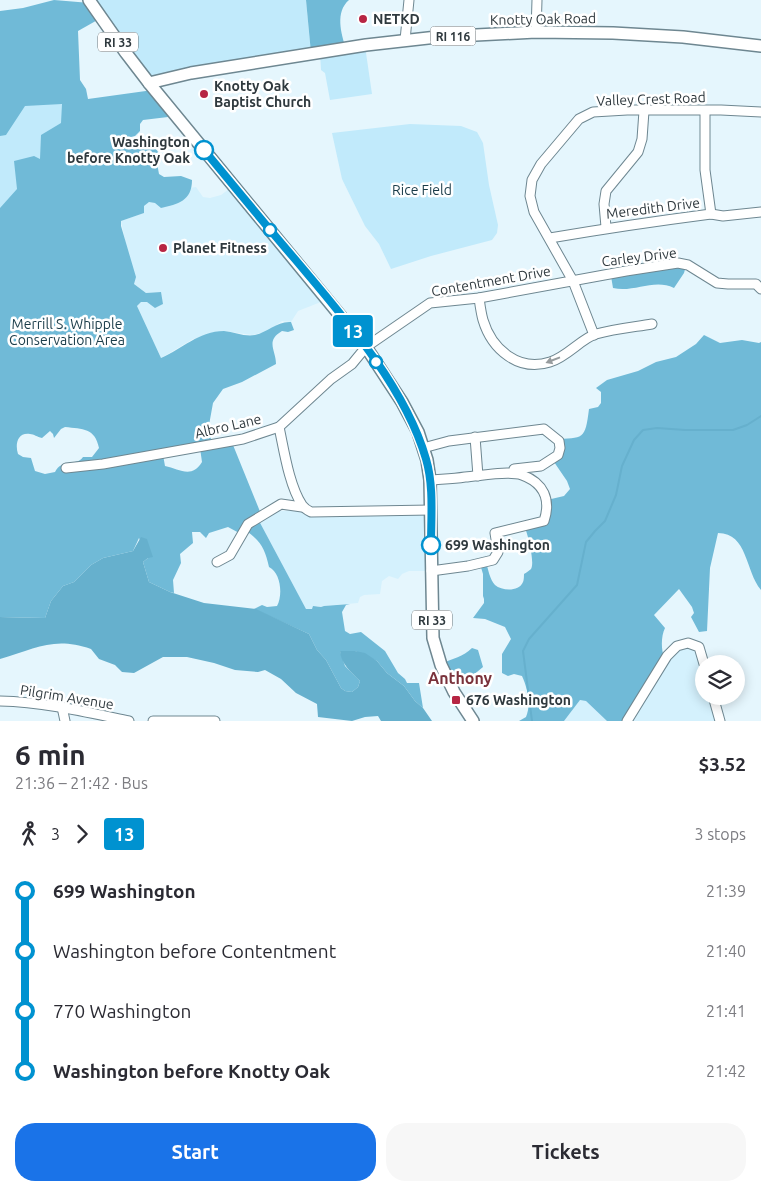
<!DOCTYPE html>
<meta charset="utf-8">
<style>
:root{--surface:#fff;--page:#f7f7f7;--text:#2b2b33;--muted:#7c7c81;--accent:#1a73e8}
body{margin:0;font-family:Ubuntu,sans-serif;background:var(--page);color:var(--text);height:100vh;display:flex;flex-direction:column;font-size:19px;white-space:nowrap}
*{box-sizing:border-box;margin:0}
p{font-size:16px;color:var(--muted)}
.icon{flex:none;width:28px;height:28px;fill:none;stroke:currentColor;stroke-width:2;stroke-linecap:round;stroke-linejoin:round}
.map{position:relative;height:721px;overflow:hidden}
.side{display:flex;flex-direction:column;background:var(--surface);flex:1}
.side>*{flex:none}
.badge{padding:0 10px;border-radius:4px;font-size:18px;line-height:32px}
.tools{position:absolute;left:695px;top:655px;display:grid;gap:10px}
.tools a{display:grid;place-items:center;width:50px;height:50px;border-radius:50%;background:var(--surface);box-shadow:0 2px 12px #0003;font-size:25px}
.map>.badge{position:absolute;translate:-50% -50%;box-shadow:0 0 0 2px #fff}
.legs{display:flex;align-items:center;gap:8px;height:55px;padding:0 15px;font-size:16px}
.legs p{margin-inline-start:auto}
.overview{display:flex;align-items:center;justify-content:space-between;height:85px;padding:0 15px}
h1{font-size:28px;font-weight:700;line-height:38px}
.cta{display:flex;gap:10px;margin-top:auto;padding:10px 15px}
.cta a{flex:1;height:58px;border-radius:20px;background:var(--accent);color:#fff;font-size:20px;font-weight:700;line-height:58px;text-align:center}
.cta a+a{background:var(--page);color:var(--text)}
ul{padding:0 15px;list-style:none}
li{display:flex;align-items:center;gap:18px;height:60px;font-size:19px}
li i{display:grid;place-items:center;width:8px;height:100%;margin:0 6px;background:currentColor}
li i::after{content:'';width:12px;height:12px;margin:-6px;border:4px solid;border-radius:50%;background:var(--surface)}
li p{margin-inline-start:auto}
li:first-child i{background:linear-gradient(#0000 50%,currentColor 0)}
li:last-child i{background:linear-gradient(currentColor 50%,#0000 0)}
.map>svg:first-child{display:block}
</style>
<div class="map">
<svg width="761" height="721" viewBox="0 0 761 721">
<rect width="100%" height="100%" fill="#e5f6fd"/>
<!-- built -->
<g fill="#d4f1fd">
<path d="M233,186L326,300L298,311L291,322L282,321L266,332L252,335L224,331L193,339L161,358L137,306L141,302H147L157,307L163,304L160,292L146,293L134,284L121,221L144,213V206L149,202L155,203L190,192V188L196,187L203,197L210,198L221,195Z"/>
<path d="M302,507L312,513L430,510L431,571H409L402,574L398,579L389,576L382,581L380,594L364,595L360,597L358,603L324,606L321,607L317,606L313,609H306L258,519L272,512L293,510Z"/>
<path d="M697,646L704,664V696H713L720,721H627L674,649Z"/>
<path d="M580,700L586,701L607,721H564Z"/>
</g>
<!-- green -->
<g fill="#c1eafb">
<path d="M89,0H306L311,54L149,83Z"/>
<path d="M0,13L78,103L44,161L23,246L0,248Z"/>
<path d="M365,46L372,94L330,100L325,73L321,70L320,53Z"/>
<path d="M410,124L461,126L477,132L483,143L489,185L498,225L497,233L492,240L431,256L391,269L379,244L365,226L342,179L332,133Z"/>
</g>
<!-- forest -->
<g fill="#70bad7" fill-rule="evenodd">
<path d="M54,0L90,3L101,18L78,31L80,80L86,89L88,99L153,90L165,103L168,117L143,120L140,124V131L135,136L131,137L127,145C132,146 134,144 138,143C143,143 146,145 152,143L158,152L156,158L159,174L164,177L181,176L192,180C192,201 178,204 161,208L155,203L149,202L144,206V213L121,221V226L136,277L134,284L146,293L161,292L163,304L155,308L147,302H141L137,306L161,358C182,349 199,331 224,331C234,332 245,337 255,335C268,332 277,321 291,322L294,330L288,332L282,331C265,341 276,350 276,364L242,382L223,389L213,403L209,425L211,440L233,445L261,514L258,519L306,609H312L313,606L321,607L324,606L350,604L346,605L342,612L345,631L350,634L361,632L385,651L398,673L405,679L407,683H419L423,708L415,701L404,686L387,673L377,661L355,651H340L345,666L360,681L358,687L352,692L345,691L341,688L326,660L317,650L309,634L254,609L262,605L267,607L277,606C283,595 281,573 269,567C265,549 261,541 245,530L241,534L228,527L209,533L206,538L200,532H192L193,543L180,554L181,563L173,580L174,593L170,592L149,582L143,562L148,558L139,538L133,551L103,558L91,565L74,582L63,586L51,601L45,618L0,617V208L17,189L14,161L34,156L40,159L41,135L61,123L62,104L25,106L6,135L0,136V11L23,8ZM65,427C83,429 95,428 99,448L92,457H83C76,467 62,458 55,472L45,474L35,471L31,458L23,457L18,454C15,445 17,432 30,434C34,434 37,437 42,438L50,431L53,434L54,438L61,429ZM200,448L202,462C192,479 179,469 165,466L163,455Z"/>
<path d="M306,0H349C335,12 341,33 346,49L311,53Z"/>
<path d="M686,266L684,273L674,288C654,278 634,293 613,288L611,276Z"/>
<path d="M704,335L720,343L742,340L759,343L761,342V590C745,571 748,533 718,533L710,568L707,631L699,632L691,617L694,613L692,607L679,589L654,615L665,628C661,636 661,649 664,657L627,721H607L586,701L580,700L564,721H519L526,717C531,705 528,689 522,676L514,674L508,676L502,673V654L511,639L505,627L485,619L473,618L484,603V599L483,596V574L480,564L486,562C488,569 490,580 495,585C502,591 519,592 523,582C524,581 524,574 524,574C526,573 530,570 531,569C535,563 528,535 525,528L544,521L547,500L564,496L570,489L567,481L552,459L558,445L554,439C584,438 585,440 589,409L598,407L601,403V392L596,388L607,380L638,371L656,362L676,357L696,344Z"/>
<path d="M472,648L478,650L483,667L466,681L453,686L441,664C453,658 463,657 472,648Z"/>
</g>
<!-- water -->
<path fill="#66b0cd" d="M141,537L147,539L153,557L148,558L143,562L149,582L170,592L204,603L256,609L309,634L317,650L326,660L341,688L345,691L352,692L358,687L360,681C351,672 341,664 340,651H355L365,653L377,661L387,673L404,686L415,701L423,708L432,721H381L378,716L365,717L352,721L318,717L317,704L296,693L281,679L265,670L258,672L235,670L214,663L187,657H163L134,673L122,672L115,665L99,659L91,649C53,636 36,649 0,659V617L45,618L51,601L63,586L74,582L91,565L103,558L133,551Z"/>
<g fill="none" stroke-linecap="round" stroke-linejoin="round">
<!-- stream -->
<path stroke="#66b0cd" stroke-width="2" d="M532,721L523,651L529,639L577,585L586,542L595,531L605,521L616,495L622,466L634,440L643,430L657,428L685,430H733L747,425L761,416"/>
<defs>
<g id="minor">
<path d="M536,32L537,0"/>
<path d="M405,40L409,0"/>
<path d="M705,111V170L711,214"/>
<path d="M606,227L604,204L606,191L638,152L642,139L644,111"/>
<path d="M550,238C603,229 657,221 711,214L723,216L761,212"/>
<path d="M479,298C480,305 481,313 483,320C492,350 519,372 550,362C567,357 582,338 596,334C614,329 634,327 652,324"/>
<path d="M594,335L573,281L534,212L530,196L532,180L541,164L579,119L593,112L627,110H721L761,112"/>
<path d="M279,427C284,450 289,485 302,505C304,508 307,510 311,512L431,510"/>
<path d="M475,437L478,476"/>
<path d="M423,448L449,441L544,429L559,441L560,448L558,455L541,466L514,469"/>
<path d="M66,468L103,464L243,439L279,427L331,379L352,364L366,347L430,303L479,298L626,271L678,263L688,265L717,283L728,284H756L761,289"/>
<path d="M430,480C442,479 453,479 465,477C480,476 508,470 522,475C544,483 551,500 544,521L495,533L498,552L493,560L468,566L431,571"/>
<path d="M217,562L230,555L248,524L281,504L302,507"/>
<path d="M713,696L720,721"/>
<path d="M0,701C44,702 86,712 129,721"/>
<path d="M62,707L65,721"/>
<path d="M153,721H215"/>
<path d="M627,721L667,656L677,646L688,643L699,647L704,664"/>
</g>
<g id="major">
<path d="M89,0L126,53L149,83L366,347L402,402L418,432L427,460L430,480L433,638L441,665L454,692L473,721"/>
<path d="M149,83L191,73L366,45L437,37L536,32L613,33L683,37L761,46"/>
</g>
</defs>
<!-- minor casing -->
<use href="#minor" stroke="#6e8791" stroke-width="11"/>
<!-- major casing -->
<use href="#major" stroke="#6e8791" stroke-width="14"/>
<!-- minor -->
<use href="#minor" stroke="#fff" stroke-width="9"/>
<!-- major -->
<use href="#major" stroke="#fff" stroke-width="11"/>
</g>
<!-- one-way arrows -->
<defs><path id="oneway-solid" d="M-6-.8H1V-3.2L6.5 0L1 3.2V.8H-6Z" transform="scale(1.25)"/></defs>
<use fill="#979c9e" href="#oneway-solid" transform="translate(553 360) rotate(159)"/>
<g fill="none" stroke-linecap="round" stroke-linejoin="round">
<defs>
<path id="line-1" d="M204,150C234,186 263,222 294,258C342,315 405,386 426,459C434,486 431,517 431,545"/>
</defs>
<!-- line-1 casing -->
<use href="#line-1" stroke="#fff" stroke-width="11"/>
<!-- line-1 -->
<use href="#line-1" stroke="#0092d0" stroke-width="8"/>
</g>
<!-- markers -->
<g fill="#b72543" stroke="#fff" stroke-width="2">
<circle cx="363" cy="19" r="5"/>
<circle cx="204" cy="94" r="5"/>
<circle cx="163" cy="248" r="5"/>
<rect x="451" y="695" width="10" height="10" rx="2.5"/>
</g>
<g fill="#fff" stroke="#0092d0" stroke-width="2.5">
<circle cx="204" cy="150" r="9"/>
<circle cx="270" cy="230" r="6"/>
<circle cx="376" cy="362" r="6"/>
<circle cx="431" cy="545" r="9"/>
</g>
<g text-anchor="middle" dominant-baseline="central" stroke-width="5" stroke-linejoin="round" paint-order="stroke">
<!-- shield labels -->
<g fill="#fff" stroke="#6d7478" stroke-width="1">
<rect x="430.5" y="26.5" width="45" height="19" rx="4"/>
<rect x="98" y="32.5" width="40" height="19" rx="4"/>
<rect x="412" y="610.5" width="40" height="19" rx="4"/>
</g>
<g font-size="12" font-weight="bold" fill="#2f393e">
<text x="453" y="36">RI 116</text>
<text x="118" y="42">RI 33</text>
<text x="432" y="620">RI 33</text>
</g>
<!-- poi labels -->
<g font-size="14" font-weight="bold" fill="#2f393e" stroke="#fff" text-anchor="start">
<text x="373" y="19">NETKD</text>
<text x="214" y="86">Knotty Oak<tspan x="214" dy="16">Baptist Church</tspan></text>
<text x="173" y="248">Planet Fitness</text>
<text x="466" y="700">676 Washington</text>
</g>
<!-- street labels -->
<g font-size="14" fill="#2f393e" stroke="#fff">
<text transform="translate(543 19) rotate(-1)">Knotty Oak Road</text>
<text transform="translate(651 99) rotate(-2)">Valley Crest Road</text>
<text transform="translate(653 208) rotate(-7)">Meredith Drive</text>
<text transform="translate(639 257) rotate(-7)">Carley Drive</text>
<text transform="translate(491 281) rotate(-10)">Contentment Drive</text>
<text transform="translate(228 426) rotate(-13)">Albro Lane</text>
<text transform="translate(67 697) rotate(9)">Pilgrim Avenue</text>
</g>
<!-- stop labels -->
<g font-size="14" font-weight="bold" fill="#2f393e" stroke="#fff" text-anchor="end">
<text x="190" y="142">Washington<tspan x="190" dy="16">before Knotty Oak</tspan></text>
<text x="445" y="545" text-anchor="start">699 Washington</text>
</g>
<!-- park labels -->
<g font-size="14" fill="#1a3c49" stroke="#fff">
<text x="422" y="190">Rice Field</text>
<text x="67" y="324">Merrill S. Whipple<tspan x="67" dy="16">Conservation Area</tspan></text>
</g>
<!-- quarter labels -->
<g font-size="16" font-weight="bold" fill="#7a323b" stroke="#fff">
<text x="460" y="678">Anthony</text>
</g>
</g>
</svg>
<div class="tools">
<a><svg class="icon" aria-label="layers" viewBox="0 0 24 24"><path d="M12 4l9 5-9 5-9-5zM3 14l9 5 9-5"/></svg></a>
</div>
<b class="badge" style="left:353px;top:331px;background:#0092d0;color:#fff">13</b>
</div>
<section class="side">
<div class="overview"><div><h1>6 min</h1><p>21:36 – 21:42 · Bus</p></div><b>$3.52</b></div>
<div class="legs"><svg class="icon" aria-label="walk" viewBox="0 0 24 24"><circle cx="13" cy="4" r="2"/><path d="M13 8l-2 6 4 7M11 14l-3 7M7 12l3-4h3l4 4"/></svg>3<svg class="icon" aria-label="forward" viewBox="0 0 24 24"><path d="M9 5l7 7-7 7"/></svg><b class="badge" style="background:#0092d0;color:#fff">13</b><p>3 stops</p></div>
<ul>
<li><i style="color:#0092d0"></i><b>699 Washington</b><p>21:39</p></li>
<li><i style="color:#0092d0"></i><span>Washington before Contentment</span><p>21:40</p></li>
<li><i style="color:#0092d0"></i><span>770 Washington</span><p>21:41</p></li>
<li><i style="color:#0092d0"></i><b>Washington before Knotty Oak</b><p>21:42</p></li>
</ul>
<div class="cta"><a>Start</a><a>Tickets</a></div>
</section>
